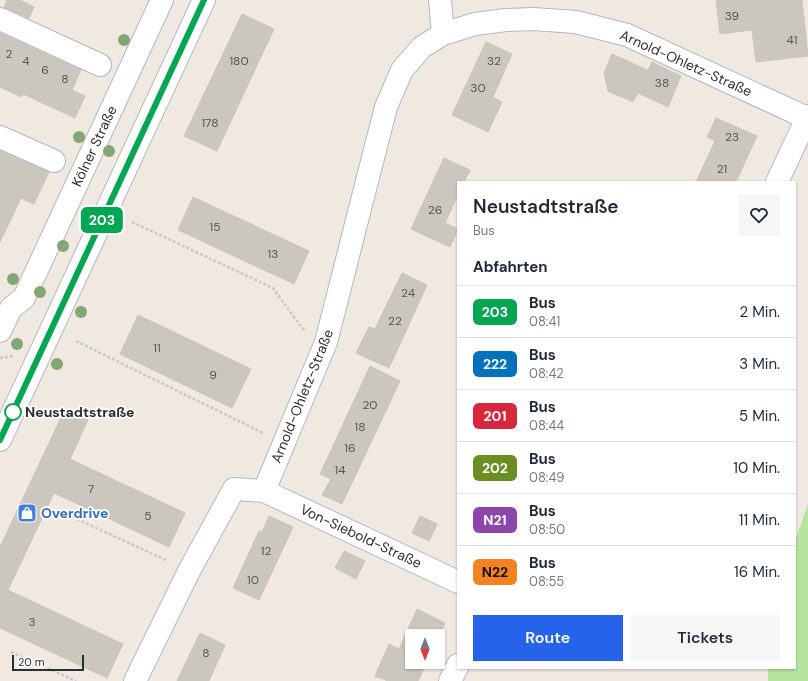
<!DOCTYPE html>
<html lang="de">
<meta charset="utf-8">
<style>
:root{--surface:#fff;--page:#f6f6f7;--text:#1f2937;--muted:#747a83;--line:#e0e1e3;--accent:#2563eb}
body{margin:0;font-family:"DM Sans",sans-serif;background:var(--page);color:var(--text);height:100vh;display:flex;flex-direction:column;font-size:15px;white-space:nowrap}
*{box-sizing:border-box;margin:0}
p{font-size:13px;color:var(--muted)}
.icon{flex:none;width:22px;height:22px;fill:none;stroke:currentColor;stroke-width:2;stroke-linecap:round;stroke-linejoin:round}
.map{position:relative;flex:1;overflow:hidden}
.details{position:absolute;left:457px;top:181px;width:339px;height:488px;display:flex;flex-direction:column;background:var(--surface);border-radius:0px;box-shadow:0 1px 3px #0004}
.details>*{flex:none}
.badge{padding:0 8px;border-radius:6px;font-size:14px;line-height:26px}
.needle{width:26px;rotate:180deg}
.fabs{position:absolute;left:405px;top:629px;display:grid;gap:8px}
.fabs a{display:grid;place-items:center;width:40px;height:40px;border-radius:0px;background:var(--surface);box-shadow:0 1px 3px #0004;font-size:20px}
.scale{position:absolute;left:12px;bottom:10px;width:72px;box-sizing:border-box;padding-left:4px;border:2px solid #2e2e2e;border-top:0;font-size:11px;line-height:14px;white-space:nowrap;color:#2e2e2e;-webkit-text-stroke:3px #fff;paint-order:stroke}
.map>.badge{position:absolute;translate:-50% -50%;box-shadow:0 0 0 2px #fff}
h2{padding:0 16px;font-size:15px;line-height:36px}
.round{display:grid;place-items:center;flex:none;width:42px;height:42px;border-radius:0px;background:var(--page)}
.summary{display:flex;align-items:center;justify-content:space-between;height:68px;padding:0 16px}
h1{font-size:19px;font-weight:600;line-height:30px}
.cta{display:flex;gap:8px;margin-top:auto;padding:8px 16px}
.cta a{flex:1;height:46px;border-radius:0px;background:var(--accent);color:#fff;font-size:16px;font-weight:600;line-height:46px;text-align:center}
.cta a+a{background:var(--page);color:var(--text)}
ul{padding:0;list-style:none}
li{display:flex;align-items:center;gap:12px;height:52px;padding:0 16px;border-top:1px solid var(--line)}
li div{flex:1}
li b{display:block;font-size:15px}
li em{font-style:normal}
li .badge{min-width:44px;font-weight:700;text-align:center}
.map>svg:first-child{display:block}
</style>
<div class="map">
<svg width="808" height="681" viewBox="0 0 808 681">
<rect width="100%" height="100%" fill="#efe9e1"/>
<!-- green -->
<path fill="#b6e59e" d="M808,504V681H768V668H795V541Z"/>
<!-- building -->
<g fill="#cbc7bf" stroke="#cbc5ba">
<path d="M7,0H20L34,7L29,18L4,7Z"/>
<path d="M716,0H802L808,56L756,62L752,30L720,34Z"/>
<path d="M242,14L274,29L217,151L184,136Z"/>
<path d="M0,33L81,70L72,90L85,96L75,118L23,94L21,97L0,87Z"/>
<path d="M486,42L512,54L493,97L502,102L488,132L452,115Z"/>
<path d="M612,54L648,70L652,62L681,76L668,107L638,93L633,102L608,91L604,73Z"/>
<path d="M716,118L757,136L736,182H696L715,141L707,137Z"/>
<path d="M0,151L49,172L34,204L21,198L0,242Z"/>
<path d="M444,158L470,170L464,182H458V195L445,223L458,229L450,247L411,229Z"/>
<path d="M193,197L309,251L294,284L178,230Z"/>
<path d="M402,273L427,285L389,368L356,353L369,327L375,329Z"/>
<path d="M138,315L251,369L232,408L120,354Z"/>
<path d="M370,366L400,381L342,504L322,495L331,479L320,474Z"/>
<path d="M65,409L88,420L70,459L185,513L169,547L54,493L8,590L123,644L107,678L0,628V547Z"/>
<path d="M269,516L293,527L259,600L233,588L259,531L262,532Z"/>
<path d="M420,516L437,524L429,541L412,533Z"/>
<path d="M344,551L365,561L356,579L335,568Z"/>
<path d="M417,609L445,623L438,638V636H412V662H427L418,681H388L375,676L389,644L399,649Z"/>
<path d="M200,633L225,645L209,681H177Z"/>
</g>
<g fill="none" stroke-linecap="round" stroke-linejoin="round">
<defs>
<g id="minor">
<path d="M440,0L443,34"/>
<path d="M0,19L100,65"/>
<path d="M0,137L54,161"/>
<path d="M777,182L808,116"/>
<path d="M0,331L11,308L24,298L162,0"/>
<path d="M264,491L458,582"/>
<path d="M135,681L189,571L234,489L264,491L326,342L386,107L402,70L422,47L443,34L475,24L506,20L533,19L576,22L627,35L807,118"/>
<path d="M450,681L458,665"/>
</g>
<path id="tertiary" d="M0,440L204,0"/>
</defs>
<!-- minor casing -->
<use href="#minor" stroke="#b4b7c1" stroke-width="24"/>
<!-- tertiary casing -->
<use href="#tertiary" stroke="#b4b7c1" stroke-width="24"/>
<!-- path -->
<g stroke="#c9c9c9" stroke-width="2.5" stroke-dasharray="3 2" stroke-linecap="butt">
<path d="M132,222L273,288L302,328L305,330"/>
<path d="M76,341L263,433"/>
<path d="M0,358L13,356"/>
<path d="M77,519L168,561"/>
<path d="M11,652L76,681"/>
</g>
<!-- minor -->
<use href="#minor" stroke="#fff" stroke-width="22"/>
<!-- tertiary -->
<use href="#tertiary" stroke="#fff" stroke-width="22"/>
</g>
<!-- trees -->
<g fill="#84a574">
<circle cx="124" cy="40" r="6"/>
<circle cx="79" cy="137" r="6"/>
<circle cx="109" cy="151" r="6"/>
<circle cx="63" cy="246" r="6"/>
<circle cx="13" cy="279" r="6"/>
<circle cx="40" cy="292" r="6"/>
<circle cx="81" cy="312" r="6"/>
<circle cx="17" cy="344" r="6"/>
<circle cx="57" cy="364" r="6"/>
</g>
<g fill="none" stroke-linecap="round" stroke-linejoin="round">
<defs>
<path id="line" d="M0,440L204,0"/>
</defs>
<!-- line casing -->
<use href="#line" stroke="#fff" stroke-width="9"/>
<!-- line -->
<use href="#line" stroke="#00a651" stroke-width="6"/>
</g>
<!-- icons -->
<defs>
<symbol id="shop-square" viewBox="-11 -11 22 22"><rect x="-9" y="-9" width="18" height="18" rx="4" fill="#3f7fe0" stroke="#fff"/><path d="M-5-2.5h2.3a2.7 3.5 0 0 1 5.4 0H5L5.5 6h-11ZM-1.5-2.5h3a1.5 2.3 0 0 0-3 0Z" fill="#fff"/></symbol>
</defs>
<g fill-rule="evenodd">
<use href="#shop-square" x="16" y="502" width="22" height="22"/>
</g>
<!-- markers -->
<circle fill="#fff" stroke="#00a651" stroke-width="2" cx="13" cy="412" r="8"/>
<g text-anchor="middle" dominant-baseline="central" stroke-width="3.5" stroke-linejoin="round" paint-order="stroke">
<!-- number labels -->
<g font-size="12" fill="#555452">
<text x="732" y="16">39</text>
<text x="792" y="40">41</text>
<text x="9" y="54">2</text>
<text x="26" y="61">4</text>
<text x="239" y="61">180</text>
<text x="494" y="61">32</text>
<text x="45" y="70">6</text>
<text x="65" y="79">8</text>
<text x="662" y="83">38</text>
<text x="478" y="88">30</text>
<text x="210" y="123">178</text>
<text x="732" y="137">23</text>
<text x="722" y="169">21</text>
<text x="435" y="210">26</text>
<text x="215" y="227">15</text>
<text x="273" y="254">13</text>
<text x="408" y="293">24</text>
<text x="395" y="321">22</text>
<text x="157" y="348">11</text>
<text x="213" y="375">9</text>
<text x="370" y="405">20</text>
<text x="360" y="427">18</text>
<text x="350" y="448">16</text>
<text x="340" y="470">14</text>
<text x="91" y="489">7</text>
<text x="148" y="516">5</text>
<text x="266" y="551">12</text>
<text x="253" y="580">10</text>
<text x="32" y="622">3</text>
<text x="206" y="653">8</text>
</g>
<!-- street labels -->
<g font-size="14" fill="#2e2e2e" stroke="#fff">
<text transform="translate(686 63) rotate(24)">Arnold-Ohletz-Straße</text>
<text transform="translate(94 146) rotate(-65)">Kölner Straße</text>
<text transform="translate(302 396) rotate(-68)">Arnold-Ohletz-Straße</text>
<text transform="translate(361 536) rotate(25)">Von-Siebold-Straße</text>
</g>
<!-- stop labels -->
<g font-size="14" font-weight="bold" fill="#2e2e2e" stroke="#fff" text-anchor="start">
<text x="25" y="412">Neustadtstraße</text>
</g>
<!-- shop labels -->
<g font-size="14" font-weight="bold" fill="#366cbe" stroke="#fff" text-anchor="start">
<text x="41" y="513">Overdrive</text>
</g>
</g>
</svg>
<div class="fabs">
<a><svg class="needle" viewBox="-14 -14 28 28"><path d="M0-13l5 13h-10z" fill="#e53935"/><path d="M0 13l5-13h-10z" fill="#747a83"/></svg></a>
</div>
<div class="scale">20 m</div>
<b class="badge" style="left:102px;top:220px;background:#00a651;color:#fff">203</b>
<section class="details">
<div class="summary"><div><h1>Neustadtstraße</h1><p>Bus</p></div><a class="round"><svg class="icon" aria-label="heart" viewBox="0 0 24 24"><path d="M12 20l-8-8c-3-5 5-10 8-4 3-6 11-1 8 4z"/></svg></a></div>
<h2>Abfahrten</h2>
<ul>
<li><span class="badge" style="background:#00a651;color:#fff">203</span><div><b>Bus</b><p>08:41</p></div><em>2 Min.</em></li>
<li><span class="badge" style="background:#0072bc;color:#fff">222</span><div><b>Bus</b><p>08:42</p></div><em>3 Min.</em></li>
<li><span class="badge" style="background:#d7263d;color:#fff">201</span><div><b>Bus</b><p>08:44</p></div><em>5 Min.</em></li>
<li><span class="badge" style="background:#6b8e23;color:#fff">202</span><div><b>Bus</b><p>08:49</p></div><em>10 Min.</em></li>
<li><span class="badge" style="background:#8e44ad;color:#fff">N21</span><div><b>Bus</b><p>08:50</p></div><em>11 Min.</em></li>
<li><span class="badge" style="background:#f58220;color:#111">N22</span><div><b>Bus</b><p>08:55</p></div><em>16 Min.</em></li>
</ul>
<div class="cta"><a>Route</a><a>Tickets</a></div>
</section>
</div>
